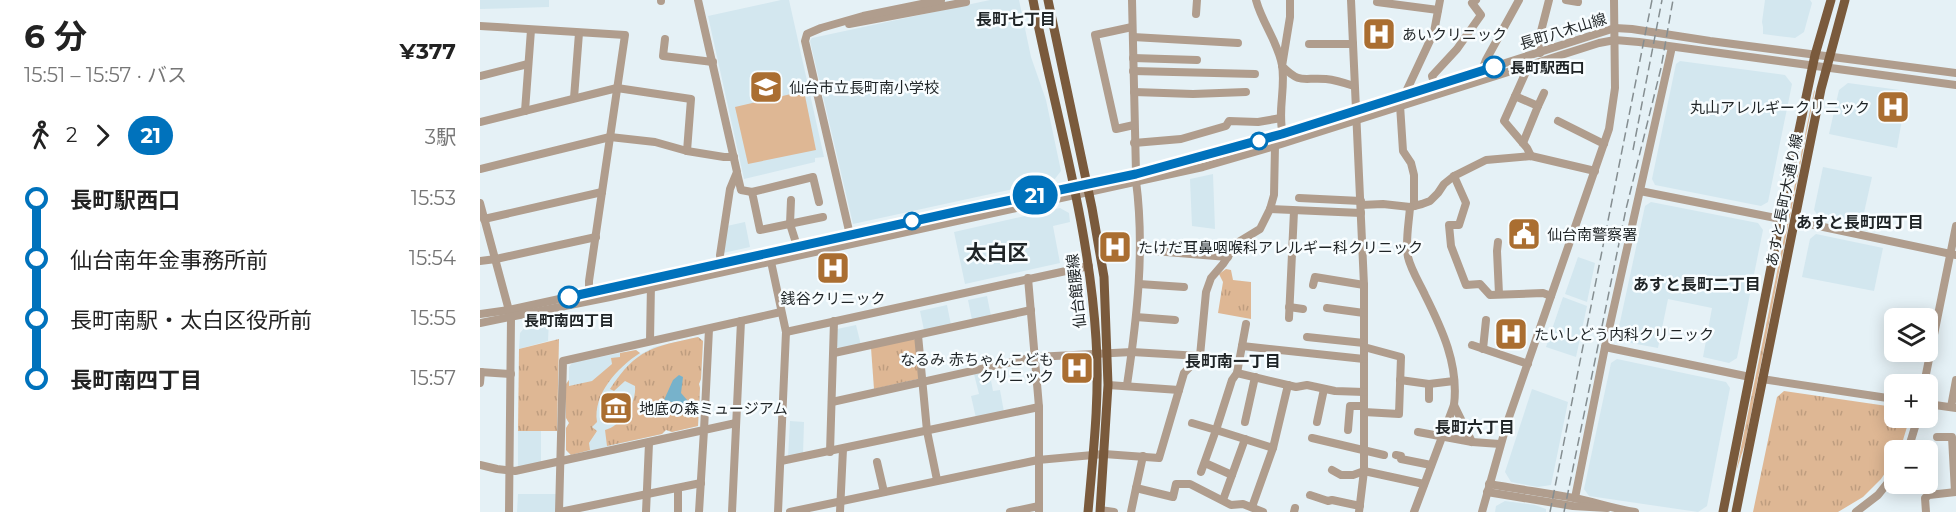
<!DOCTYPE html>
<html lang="ja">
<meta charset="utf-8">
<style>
:root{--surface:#fff;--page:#f6f6f6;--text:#222;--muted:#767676}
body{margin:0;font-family:Montserrat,"Noto Sans JP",sans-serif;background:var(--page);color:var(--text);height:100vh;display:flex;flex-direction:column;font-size:22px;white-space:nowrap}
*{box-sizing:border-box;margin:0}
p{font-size:20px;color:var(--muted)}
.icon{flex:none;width:33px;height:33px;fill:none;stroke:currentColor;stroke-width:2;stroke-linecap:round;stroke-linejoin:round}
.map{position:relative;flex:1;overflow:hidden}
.drawer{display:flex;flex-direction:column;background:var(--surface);width:480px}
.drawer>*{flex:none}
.badge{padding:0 12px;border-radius:20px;font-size:21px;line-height:39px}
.controls{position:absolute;left:1404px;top:308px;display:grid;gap:12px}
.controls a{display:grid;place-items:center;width:54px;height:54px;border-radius:9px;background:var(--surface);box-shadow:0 3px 15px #0003;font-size:30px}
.map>.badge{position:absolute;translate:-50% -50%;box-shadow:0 0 0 3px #fff}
.legs{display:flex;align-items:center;gap:9px;height:66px;padding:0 24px;font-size:20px}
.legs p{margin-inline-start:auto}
.head{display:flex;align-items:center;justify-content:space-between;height:102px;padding:0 24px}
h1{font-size:33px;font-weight:700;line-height:45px}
ul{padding:0 24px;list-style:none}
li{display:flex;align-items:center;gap:21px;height:60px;font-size:22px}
li i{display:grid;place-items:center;width:9px;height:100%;margin:0 8px;background:currentColor}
li i::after{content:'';width:15px;height:15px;margin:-8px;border:4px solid;border-radius:50%;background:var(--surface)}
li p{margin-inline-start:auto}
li:first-child i{background:linear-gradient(#0000 50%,currentColor 0)}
li:last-child i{background:linear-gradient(currentColor 50%,#0000 0)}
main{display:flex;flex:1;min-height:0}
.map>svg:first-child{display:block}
</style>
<main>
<section class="drawer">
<div class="head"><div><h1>6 分</h1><p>15:51 – 15:57 · バス</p></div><b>¥377</b></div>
<div class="legs"><svg class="icon" aria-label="walk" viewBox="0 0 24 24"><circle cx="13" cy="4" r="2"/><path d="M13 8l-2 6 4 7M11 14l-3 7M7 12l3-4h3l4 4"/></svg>2<svg class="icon" aria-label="forward" viewBox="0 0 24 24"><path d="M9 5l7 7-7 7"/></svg><b class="badge" style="background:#0072bc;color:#fff">21</b><p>3駅</p></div>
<ul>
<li><i style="color:#0072bc"></i><b>長町駅西口</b><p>15:53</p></li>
<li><i style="color:#0072bc"></i><span>仙台南年金事務所前</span><p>15:54</p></li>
<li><i style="color:#0072bc"></i><span>長町南駅・太白区役所前</span><p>15:55</p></li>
<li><i style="color:#0072bc"></i><b>長町南四丁目</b><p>15:57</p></li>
</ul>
</section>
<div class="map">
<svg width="1476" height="512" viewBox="0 0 1476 512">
<defs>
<pattern id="grass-tufts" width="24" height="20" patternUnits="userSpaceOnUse" patternTransform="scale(1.5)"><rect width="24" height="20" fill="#deb794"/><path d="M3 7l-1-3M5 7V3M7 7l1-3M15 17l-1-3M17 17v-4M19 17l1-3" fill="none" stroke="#be9d7f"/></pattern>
</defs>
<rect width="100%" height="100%" fill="#e5f1f6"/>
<!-- built -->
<g fill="#d3e7ef">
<path d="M0,0H69V7L0,9Z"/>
<path d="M301,0H309L344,157L335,158V162L264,179L228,16Z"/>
<path d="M510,0H539L551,57L566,100L581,171L574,180L373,224L330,41L332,38Z"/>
<path d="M1285,0H1330L1332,3L1324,32L1315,38L1283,34V27L1282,22Z"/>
<path d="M1200,61L1305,75L1312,84L1288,202L1281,206L1175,185L1172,179L1196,64Z"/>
<path d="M1368,83L1427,91L1417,148L1349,134L1359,90Z"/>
<path d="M1343,167L1392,177L1381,226L1339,217L1334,210Z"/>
<path d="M733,174L735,229L712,226L710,179Z"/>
<path d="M1171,202L1278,223L1283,230L1257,358L1249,363L1223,357L1232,308L1188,299L1178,348L1140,341L1137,336L1165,206Z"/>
<path d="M580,208L589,213L590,222L573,226L580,263L485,284L474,232Z"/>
<path d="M265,222L270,247L243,253L247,226Z"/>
<path d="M1336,234L1403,248L1394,291L1322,277L1330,239Z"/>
<path d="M1098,257L1115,263L1107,302L1085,294Z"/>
<path d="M507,296L511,316L492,320L488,300Z"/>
<path d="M1083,297L1107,306L1096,357L1066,347Z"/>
<path d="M467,305L471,325L444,330L440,311Z"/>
<path d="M69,320L68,341L39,349L40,333L45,327Z"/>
<path d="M376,325L381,345L360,349L357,347V329Z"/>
<path d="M218,337L223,341L221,379L219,384L220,388L218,426L192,432L186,430L182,434L91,455L86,450V428L89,423L86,418V384L89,380V367L93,362L156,350L161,354L174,347Z"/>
<path d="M1137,359L1246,382L1250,388L1227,506L1218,512L1109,496L1104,489L1131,363Z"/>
<path d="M509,370L513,391L520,390L524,412L496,418L491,396L499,394L494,374Z"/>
<path d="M1052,389L1088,402L1071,485L1058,487L1031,482L1025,472Z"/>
<path d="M310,421L324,422L323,455L308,458Z"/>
<path d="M38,431H61V463L38,468Z"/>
<path d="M38,494H76L77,512H37Z"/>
<path d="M1025,501L1055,505L1066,509V512H1015L1016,506Z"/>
</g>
<!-- grass -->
<g fill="url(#grass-tufts)">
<path d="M1335,90L1265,444L1256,472L1334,91Z"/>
<path d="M746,269L751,270L753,280L771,282V319L738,313L743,282L739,274Z"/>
<path d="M218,337L223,341L221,379L219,384L220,388L218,426L192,432L186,430L182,434L127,446L125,430C141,426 157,403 155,386L145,381L134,391L130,389C157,348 173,347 218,337Z"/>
<path d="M79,339L77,431H38L39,349Z"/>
<path d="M433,339L436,340L439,377L438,379L394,389L391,348Z"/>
<path d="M156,350L160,353C137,368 113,394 117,422L112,427L117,431L109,443L110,450L91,455L86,450V428L89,423L86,418V384L89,380V386L112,381L132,364L131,358L140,357V353Z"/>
<path d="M1304,391L1414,407V417H1430L1420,450H1414V460L1401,479L1383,497L1358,512H1273L1297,397Z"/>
</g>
<!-- garden -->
<path fill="#deb794" d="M324,91L336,150L268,164L255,107Z"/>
<!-- water -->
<path fill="#77b2cb" d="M199,375L203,377L201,393L208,401L205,406L184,400L193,380Z"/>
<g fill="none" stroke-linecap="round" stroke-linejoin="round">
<!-- minor -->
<g stroke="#b09d8d" stroke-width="8">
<path d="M181,0V1"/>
<path d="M218,0L257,172L250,189L240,255L241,263"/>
<path d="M652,0L656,173"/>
<path d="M776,0C782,23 798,42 802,65C806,88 797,112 803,134"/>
<path d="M810,0V17L802,66C821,85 823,77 846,79C856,80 865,83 874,86"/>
<path d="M871,0L884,285V471L879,512"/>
<path d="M1086,0L1098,2"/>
<path d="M897,2L958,10"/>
<path d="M716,14L717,0"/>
<path d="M369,24L486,2"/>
<path d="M0,26L145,35L109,281V292"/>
<path d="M652,27L615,35L636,129L654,125"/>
<path d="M653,37L758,43"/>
<path d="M185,39L183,56L233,62"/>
<path d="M829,44H873"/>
<path d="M1060,53L1058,43L1069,0"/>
<path d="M653,58L717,60"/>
<path d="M1049,65L1024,121L1047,148L1051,156"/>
<path d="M1002,70L1006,60L1039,0"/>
<path d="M653,71L775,74"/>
<path d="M0,76L48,64"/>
<path d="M955,86L952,76L977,49L1001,15L992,3L996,0"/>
<path d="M654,92L713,94L766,92"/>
<path d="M924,96L954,32L960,0"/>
<path d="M1035,96L1058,106L1043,143"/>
<path d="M94,98L99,33"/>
<path d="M920,105L923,151L931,163L934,175V206"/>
<path d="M1058,106L1064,93"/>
<path d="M45,111L51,30"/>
<path d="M1078,121L1124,144"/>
<path d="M0,122L137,88L211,99L207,151"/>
<path d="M654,143L701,139L746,126L749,121L778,122L801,118"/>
<path d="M0,169L130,137L175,142L207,151L244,157H254"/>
<path d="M257,173L261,190L272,192"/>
<path d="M974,176L986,203L979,225H969L971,246L986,285L1000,284L1010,295L1063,293L1071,296"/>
<path d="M1160,191L1301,219"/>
<path d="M819,198L881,201"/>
<path d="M311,200L310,224L317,246"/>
<path d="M339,202L333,177L272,192L280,230L343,217"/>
<path d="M0,203L31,318L29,512"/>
<path d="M881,205L903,204L930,207L942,204L950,201L958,193L964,184L974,176L1006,160L1051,156L1115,171"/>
<path d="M930,207C929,223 925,241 928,257C931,270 940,284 945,295C962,329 979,365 974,405L934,512"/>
<path d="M790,209L881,213"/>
<path d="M4,219L122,192"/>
<path d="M1315,221L1476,255"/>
<path d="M370,235L325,41L327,34L341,28L383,16L461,0"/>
<path d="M1018,242L1017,251L1019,294"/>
<path d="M661,250L748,257"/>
<path d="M290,257L306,332L298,512"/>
<path d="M0,261L16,259L116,237"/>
<path d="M548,278L559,407V512"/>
<path d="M659,284L704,287"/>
<path d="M833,285L835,277L884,285"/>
<path d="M809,307L823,309"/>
<path d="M847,308L884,313"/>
<path d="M0,314L29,310L656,173L738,153L803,134L1135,28L1152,29L1230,41L1476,73"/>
<path d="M656,317L695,320"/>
<path d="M809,318L814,211"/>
<path d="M0,323L130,297L723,167L795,146L1119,43L1135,40L1159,42L1476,85"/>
<path d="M766,324L757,373L752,380L736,430L793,448"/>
<path d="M306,332L609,266"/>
<path d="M438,335L447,431L457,480"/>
<path d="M827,337L884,343"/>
<path d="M170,341L171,283"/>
<path d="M992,345L1048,364"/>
<path d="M762,346L884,359"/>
<path d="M884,347L921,357L919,414L884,412"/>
<path d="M1125,347L1270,377"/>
<path d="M1003,349L1006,320"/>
<path d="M354,353L551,310"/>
<path d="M0,372L31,374"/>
<path d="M757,373L816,387L827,385L855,391L884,392"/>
<path d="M1282,379L1414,399"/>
<path d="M920,380L949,384L974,381"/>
<path d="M0,383L1,372"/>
<path d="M1444,384L1476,226"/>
<path d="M628,385L699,390"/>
<path d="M647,385C657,318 665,249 656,181"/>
<path d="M949,399V384"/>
<path d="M352,402L555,357L652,352L720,356"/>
<path d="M1448,404L1476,408"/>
<path d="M974,405L992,442"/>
<path d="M1471,407L1476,380"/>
<path d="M765,422L775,377"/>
<path d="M837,422L844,389"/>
<path d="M712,423L736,430L721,472"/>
<path d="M868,430L870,406H884"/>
<path d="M938,432L992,442L1020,444"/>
<path d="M1457,437H1472L1475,492"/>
<path d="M832,438L904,455"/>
<path d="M1428,450L1438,417"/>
<path d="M350,452L354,321"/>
<path d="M916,455L921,456V459L951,465"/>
<path d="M663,456L656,488L693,497L696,484H710L751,505L763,504L783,512"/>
<path d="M301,461L559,407"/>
<path d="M397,462L404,492"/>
<path d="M725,463L752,475"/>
<path d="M0,465L17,469L35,471L224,430L229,329"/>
<path d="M852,470L861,475H873L884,471L944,484"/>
<path d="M1009,484C1037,489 1066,493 1094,498C1115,502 1134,509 1155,512"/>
<path d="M1007,492L1093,506L1127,508"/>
<path d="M830,495L848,501L852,500L880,506"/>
<path d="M1095,498L1125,347L1192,47"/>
<path d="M743,500L765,439"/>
<path d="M772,507L793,448L808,385"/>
<path d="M620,510L634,512"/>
<path d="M79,512L83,361L301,312"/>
<path d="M80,512L221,483"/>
<path d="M166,512L169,443"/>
<path d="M198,512V488"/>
<path d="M219,512L224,430L256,423"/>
<path d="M252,512L261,321"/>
<path d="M310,512L558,460L624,454L679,458L704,373L720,356L726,292L731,278L743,264L757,243L780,229L790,209L794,195L795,146"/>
<path d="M360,512L363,449"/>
<path d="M530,512L559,506"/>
<path d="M651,512L656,488"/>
<path d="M814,512L815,508"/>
<path d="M1002,512L1027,423L1129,129L1135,88L1134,0"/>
<path d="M1376,512L1398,495L1414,475"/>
<path d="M1446,512L1445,498L1449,495L1476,492"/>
</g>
<!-- major -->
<g stroke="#7a5a3c" stroke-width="9">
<path d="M553,0C575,113 609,223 616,339C620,397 613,455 608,512"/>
<path d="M568,0L612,208L624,277L628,385L620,512"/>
<path d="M1243,512L1305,196L1335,55L1351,0"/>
<path d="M1256,512L1341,89L1365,0"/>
</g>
<!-- rail -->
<g stroke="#858e91" stroke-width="1.5" stroke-dasharray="9 4.5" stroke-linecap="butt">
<path d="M1153,150L1182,0"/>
<path d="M1070,512L1172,0"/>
<path d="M1084,512L1146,209L1181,68L1193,0"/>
</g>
</g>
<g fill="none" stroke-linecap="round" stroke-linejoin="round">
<defs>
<path id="line-1" d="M89,297L484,210L656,174L802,134L1014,67"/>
</defs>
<!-- line-1 casing -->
<use href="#line-1" stroke="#fff" stroke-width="14"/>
<!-- line-1 -->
<use href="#line-1" stroke="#0072bc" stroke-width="9"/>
</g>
<!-- icons -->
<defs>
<symbol id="hospital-square" viewBox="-11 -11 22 22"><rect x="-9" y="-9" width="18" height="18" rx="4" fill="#aa6e31" stroke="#f8fdff"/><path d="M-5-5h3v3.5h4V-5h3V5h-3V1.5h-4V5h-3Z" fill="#fff"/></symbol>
<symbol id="school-square" viewBox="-11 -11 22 22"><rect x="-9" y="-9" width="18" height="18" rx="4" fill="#aa6e31" stroke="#f8fdff"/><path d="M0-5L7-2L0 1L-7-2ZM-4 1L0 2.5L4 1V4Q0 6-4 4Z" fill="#fff"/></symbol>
<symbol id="civic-square" viewBox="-11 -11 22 22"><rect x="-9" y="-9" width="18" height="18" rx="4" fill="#aa6e31" stroke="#f8fdff"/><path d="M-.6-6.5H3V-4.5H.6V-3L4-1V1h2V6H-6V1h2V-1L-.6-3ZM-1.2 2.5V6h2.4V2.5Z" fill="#fff"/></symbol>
<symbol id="museum-square" viewBox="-11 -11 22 22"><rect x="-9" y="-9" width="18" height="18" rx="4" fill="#aa6e31" stroke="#f8fdff"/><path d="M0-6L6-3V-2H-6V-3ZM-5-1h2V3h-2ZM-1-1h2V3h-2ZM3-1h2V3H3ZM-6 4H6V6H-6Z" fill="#fff"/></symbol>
</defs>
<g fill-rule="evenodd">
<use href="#hospital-square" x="880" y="15" width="38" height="38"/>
<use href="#school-square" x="267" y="68" width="38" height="38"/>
<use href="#hospital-square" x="1394" y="88" width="38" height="38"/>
<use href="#civic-square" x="1025" y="215" width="38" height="38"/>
<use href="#hospital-square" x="616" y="228" width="38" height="38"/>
<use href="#hospital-square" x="334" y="249" width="38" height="38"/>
<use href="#hospital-square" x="1012" y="315" width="38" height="38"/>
<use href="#hospital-square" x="578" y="349" width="38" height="38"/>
<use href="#museum-square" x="117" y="389" width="38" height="38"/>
</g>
<!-- markers -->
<g fill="#fff" stroke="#0072bc" stroke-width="3">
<circle cx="1014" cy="67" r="10"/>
<circle cx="779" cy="141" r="8"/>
<circle cx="432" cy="221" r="8"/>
<circle cx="89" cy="297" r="10"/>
</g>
<g text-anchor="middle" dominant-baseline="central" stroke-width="5" stroke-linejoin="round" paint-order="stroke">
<!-- street labels -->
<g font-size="15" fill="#1f2426" stroke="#f8fdff">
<text transform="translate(1083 31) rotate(-17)">長町八木山線</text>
<text transform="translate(1304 200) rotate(-79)">あすと長町大通り線</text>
<text transform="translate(596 291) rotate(-96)">仙台館腰線</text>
</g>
<!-- poi labels -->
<g font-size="15" fill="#1f2426" stroke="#f8fdff" text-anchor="start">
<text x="922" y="34">あいクリニック</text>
<text x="309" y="87">仙台市立長町南小学校</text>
<text x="1390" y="107" text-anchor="end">丸山アレルギークリニック</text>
<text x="1067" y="234">仙台南警察署</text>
<text x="658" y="247">たけだ耳鼻咽喉科アレルギー科クリニック</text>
<text x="353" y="298" text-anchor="middle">銭谷クリニック</text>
<text x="1054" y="334">たいしどう内科クリニック</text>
<text x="574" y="359" text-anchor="end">なるみ 赤ちゃんこども<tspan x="574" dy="17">クリニック</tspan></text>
<text x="159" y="408">地底の森ミュージアム</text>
</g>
<!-- stop labels -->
<g font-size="15" font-weight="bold" fill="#1f2426" stroke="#f8fdff" text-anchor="start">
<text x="1030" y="67">長町駅西口</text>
<text x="89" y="320" text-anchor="middle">長町南四丁目</text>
</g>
<!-- neighbourhood labels -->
<g font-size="16" font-weight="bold" fill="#1f2426" stroke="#f8fdff">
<text x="536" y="19">長町七丁目</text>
<text x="1380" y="222">あすと長町四丁目</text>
<text x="1217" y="284">あすと長町二丁目</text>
<text x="753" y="361">長町南一丁目</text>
<text x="995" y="427">長町六丁目</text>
</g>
<!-- district labels -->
<g font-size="21" font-weight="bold" fill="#1f2426" stroke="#f8fdff">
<text x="517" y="252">太白区</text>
</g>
</g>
</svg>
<div class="controls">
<a><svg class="icon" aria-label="layers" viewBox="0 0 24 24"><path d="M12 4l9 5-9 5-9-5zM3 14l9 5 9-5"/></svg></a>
<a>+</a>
<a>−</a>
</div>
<b class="badge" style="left:555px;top:195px;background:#0072bc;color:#fff">21</b>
</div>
</main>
